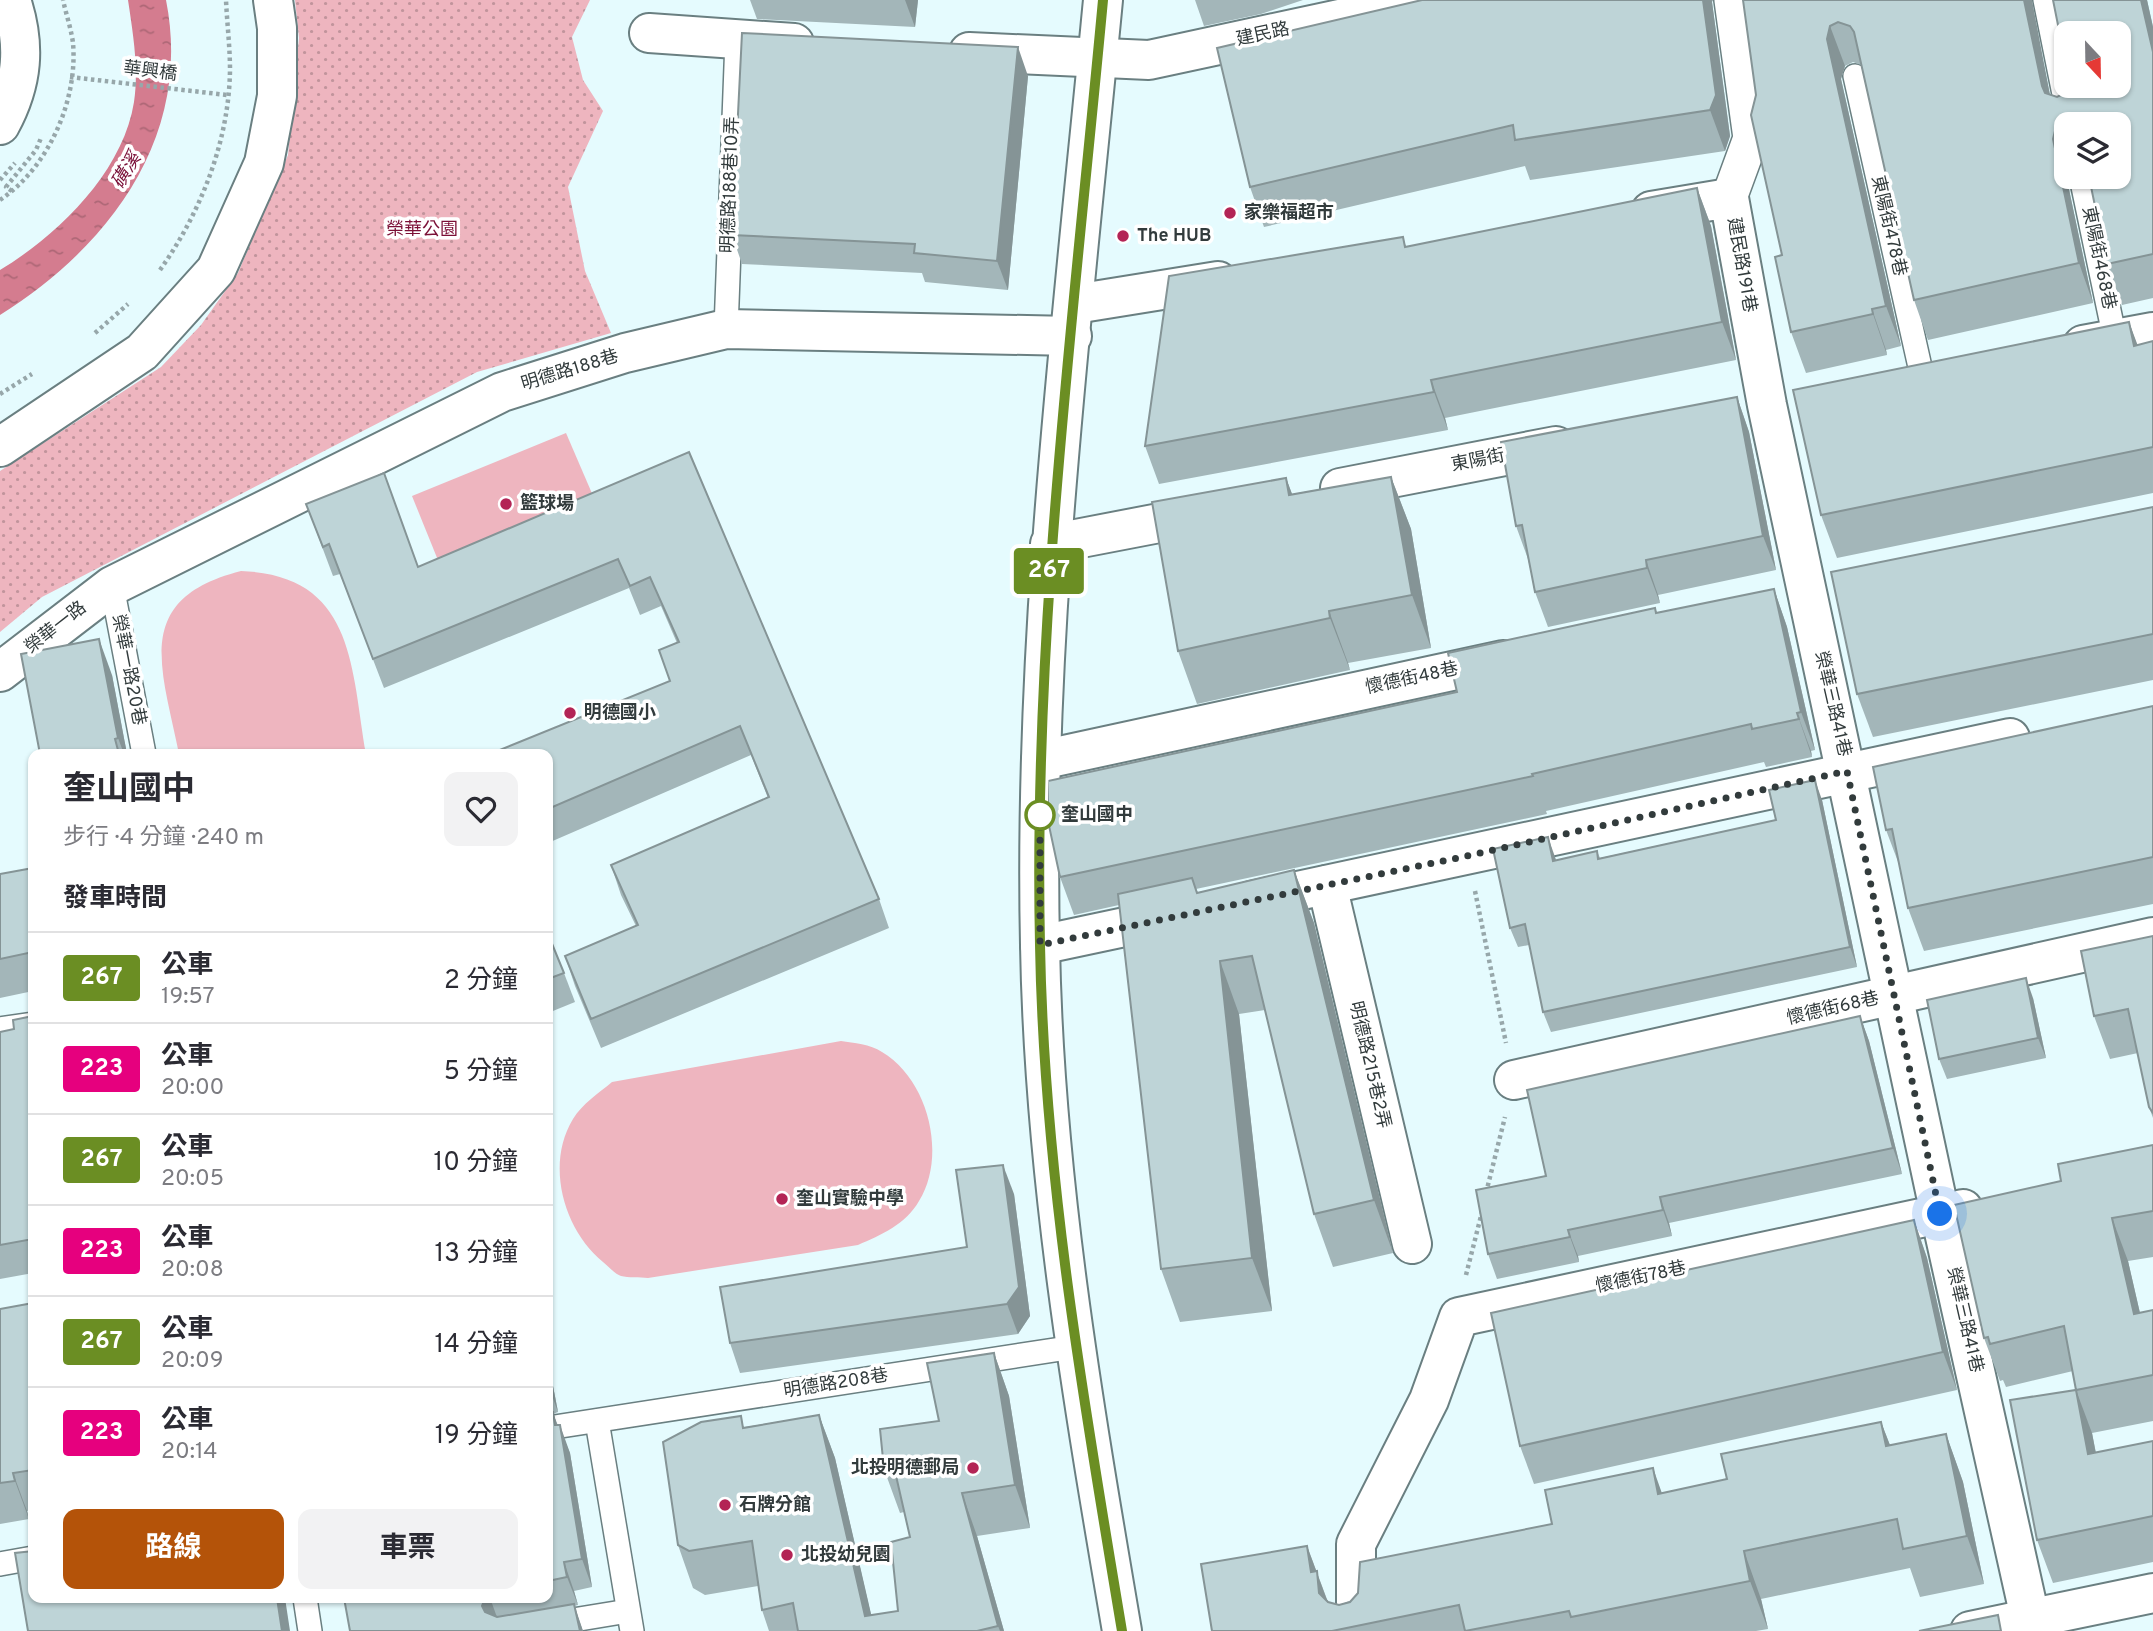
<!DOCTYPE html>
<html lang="zh-TW">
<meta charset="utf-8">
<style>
:root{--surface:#fff;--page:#f2f2f3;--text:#2b2b33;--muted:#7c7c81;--line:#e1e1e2;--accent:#b45309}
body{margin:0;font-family:Overpass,"Noto Sans TC",sans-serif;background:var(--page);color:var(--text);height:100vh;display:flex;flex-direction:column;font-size:26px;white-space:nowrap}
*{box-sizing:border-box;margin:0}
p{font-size:23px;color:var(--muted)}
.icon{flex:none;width:38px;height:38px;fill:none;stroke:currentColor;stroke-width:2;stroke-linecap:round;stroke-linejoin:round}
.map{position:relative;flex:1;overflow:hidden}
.sheet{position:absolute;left:28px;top:749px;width:525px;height:854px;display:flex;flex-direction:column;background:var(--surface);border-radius:14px;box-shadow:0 2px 5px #0004}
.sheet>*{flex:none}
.badge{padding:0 14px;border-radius:5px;font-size:24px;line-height:46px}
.needle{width:46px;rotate:158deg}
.tools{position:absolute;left:2054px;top:21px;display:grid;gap:14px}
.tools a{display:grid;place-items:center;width:77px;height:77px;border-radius:14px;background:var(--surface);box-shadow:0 2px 5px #0004;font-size:35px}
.you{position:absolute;width:35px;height:35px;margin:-18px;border:5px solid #fff;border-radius:50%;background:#1a73e8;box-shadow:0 0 0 10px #1a73e833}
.map>.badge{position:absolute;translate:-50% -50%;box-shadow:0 0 0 4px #fff}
h2{padding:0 35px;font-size:26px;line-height:63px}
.round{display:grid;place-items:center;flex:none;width:74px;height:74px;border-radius:14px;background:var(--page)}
.headline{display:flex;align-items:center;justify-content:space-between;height:119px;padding:0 35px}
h1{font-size:33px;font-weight:700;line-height:52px}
.primary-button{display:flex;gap:14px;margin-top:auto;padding:14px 35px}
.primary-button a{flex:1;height:80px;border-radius:14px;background:var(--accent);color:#fff;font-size:28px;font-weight:700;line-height:80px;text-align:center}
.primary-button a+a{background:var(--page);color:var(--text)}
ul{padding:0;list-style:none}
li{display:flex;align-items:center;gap:21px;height:91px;padding:0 35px;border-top:2px solid var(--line)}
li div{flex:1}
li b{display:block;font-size:26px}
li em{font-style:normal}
li .badge{min-width:77px;font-weight:700;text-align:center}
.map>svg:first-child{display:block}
</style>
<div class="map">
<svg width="2153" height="1631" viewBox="0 0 2153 1631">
<defs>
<pattern id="park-dots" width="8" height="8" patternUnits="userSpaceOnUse" patternTransform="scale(1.75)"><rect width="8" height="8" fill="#eeb5bf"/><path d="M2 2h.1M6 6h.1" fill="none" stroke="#c1949c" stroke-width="1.8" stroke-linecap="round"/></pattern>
<pattern id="water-ripples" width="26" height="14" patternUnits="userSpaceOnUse" patternTransform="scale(1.75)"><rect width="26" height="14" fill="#d47c8f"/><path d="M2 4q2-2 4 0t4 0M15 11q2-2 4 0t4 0" fill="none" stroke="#ad6776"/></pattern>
</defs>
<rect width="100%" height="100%" fill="#e5fbfe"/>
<!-- grass -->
<g fill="#eeb5bf">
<path d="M566,433L600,512L444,575L412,496Z"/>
<path d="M241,571C355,575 351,667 366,754H179C162,668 131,599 241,571Z"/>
<path d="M841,1041C854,1043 870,1044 882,1052C929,1080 947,1156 919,1201C906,1224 881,1235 858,1245L648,1278C640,1277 628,1278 621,1276C615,1274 608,1266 603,1262C564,1230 545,1165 573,1119C582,1104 599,1093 612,1082Z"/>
</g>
<!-- park -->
<path fill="url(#park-dots)" d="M295,0H590L572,37L583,80L603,111L568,187L585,271L611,333L477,372L42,597L0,632V471L161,367L201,325L238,273L288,155L299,38Z"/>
<!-- water -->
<path fill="url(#water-ripples)" d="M128,0H166C193,136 110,246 0,315V270C58,235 123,172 134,102C139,68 133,34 128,0Z"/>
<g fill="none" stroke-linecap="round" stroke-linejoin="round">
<defs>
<g id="service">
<path d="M2045,0L2070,124"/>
<path d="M1855,76L1922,376"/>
<path d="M2081,177L2115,339"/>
<path d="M726,329L737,40"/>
<path d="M112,586L144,754"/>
<path d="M0,1029L33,1024"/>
<path d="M597,1421L632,1631"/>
<path d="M548,1428L1074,1347"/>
<path d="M0,1564L33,1558"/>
<path d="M305,1598L310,1631"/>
<path d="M506,1631L628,1611"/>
</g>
<path id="pedestrian" d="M1729,198L1751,138L1732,0"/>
<g id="minor">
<path d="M1103,0C1073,314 1033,629 1040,945C1044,1176 1083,1403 1122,1631"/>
<path d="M649,33L794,43"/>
<path d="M969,52L1149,60L1428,0"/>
<path d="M0,125C23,83 26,45 11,0"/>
<path d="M1651,211L1729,198L1767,405L1940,1214L2033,1631"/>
<path d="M1075,304L1218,281"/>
<path d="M2083,345L2153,332"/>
<path d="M0,447L142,352L216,270L264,163L277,96V28L273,0"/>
<path d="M1340,488L1556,446"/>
<path d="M1050,544L1206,514"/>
<path d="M0,672L112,586L502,392L625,353L726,329L1072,336"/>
<path d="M1041,760L1503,660"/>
<path d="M1327,885L1412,1244"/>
<path d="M1251,901L2010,738"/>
<path d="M1040,945L1172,917"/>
<path d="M1514,1080L2153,937"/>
<path d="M1356,1631V1544L1429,1400L1459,1317L1963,1209"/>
<path d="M1970,1631L2153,1593"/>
</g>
</defs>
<!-- service casing -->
<use href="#service" stroke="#6a7f81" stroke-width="26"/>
<!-- pedestrian casing -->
<use href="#pedestrian" stroke="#6a7f81" stroke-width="38"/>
<!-- minor casing -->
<use href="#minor" stroke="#6a7f81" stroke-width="42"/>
<!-- path -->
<g stroke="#97a7aa" stroke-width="4.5" stroke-dasharray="3.5 3.5" stroke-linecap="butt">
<path d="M70,77L227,95"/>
<path d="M0,180L15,163"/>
<path d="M12,191L6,187L36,150L41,138"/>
<path d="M0,200C48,168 78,101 73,43C71,28 66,14 63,0"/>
<path d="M160,270C201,212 229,141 230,70C230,47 227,23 226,0"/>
<path d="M95,333L128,304"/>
<path d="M0,394L32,374"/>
<path d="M1475,891L1506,1043"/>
<path d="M1486,1193L1505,1117"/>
<path d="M1466,1275L1482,1212"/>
</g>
<!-- service -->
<use href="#service" stroke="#fff" stroke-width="23"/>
<!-- pedestrian -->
<use href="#pedestrian" stroke="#fff" stroke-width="35"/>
<!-- minor -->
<use href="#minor" stroke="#fff" stroke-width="38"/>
</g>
<!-- wall -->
<g fill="#a3b6b9">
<path d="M750,0H918L915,27L757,19Z"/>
<path d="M1195,0H1303L1261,14L1204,26Z"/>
<path d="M1743,0L2031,3L2050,95L2057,97L2119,86L2053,0H2147L2153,27V298L2122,305L2107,264L2119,124H2067V177H2068L2067,180L2093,303L1928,340L1914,300L1861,65L1853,62L1845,66L1841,79L1901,346L1886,350L1887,355L1806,373L1791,332L1782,255L1756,95Z"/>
<path d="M1712,2L1730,136L1725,151L1530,180L1525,166L1264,227L1250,187Z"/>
<path d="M1028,76L1008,290L925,282L922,273L742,264L732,235Z"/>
<path d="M1697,188L1711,226L1736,360L1445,418L1448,430L1159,484L1145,446L1403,237L1406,247Z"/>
<path d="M2129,322L2137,345L2153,341V493L1837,558L1821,515Z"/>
<path d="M1737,397L1749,432L1776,570L1658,595L1660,603L1548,627L1535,592L1528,559L1516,526Z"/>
<path d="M689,452L879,899L889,928L601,1048L575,986L565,956L636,926L621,895L611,865L768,798L751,755L548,843V754L670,681L677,643L661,606L640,615L629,588L384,688L340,574L333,576L306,504L418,567Z"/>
<path d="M1391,477L1411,529L1431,648L1348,663L1350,670L1197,704L1178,651L1286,478L1292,494Z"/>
<path d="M2153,507V680L1873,737L1857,694Z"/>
<path d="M1774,589L1787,627L1815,750L1811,751L1812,757L1766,767L1764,762L1546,811L1547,814L1196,889L1198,893L1294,870L1314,923L1393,1253L1333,1267L1314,1214L1265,1010L1239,1014L1272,1311L1180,1322L1161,1269L1119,905L1074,915L1060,877L1457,692L1657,613Z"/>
<path d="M112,675L127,754H40Z"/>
<path d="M2153,706V904L1924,951L1908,908L1900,867L1886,830Z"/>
<path d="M1822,800L1857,967L1551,1032L1543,1012L1529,945L1518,947L1510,928L1555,857L1556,860L1597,851L1600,858L1776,820Z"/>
<path d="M33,868V991L0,998V874Z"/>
<path d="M548,934L564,973L575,1002L548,1013Z"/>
<path d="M2153,936V1118L2149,1107L2138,1053L2110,1059L2094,1016Z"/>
<path d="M2033,998L2046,1058L1947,1079L1939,1059Z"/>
<path d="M33,1016V1273L0,1279V1032L14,1029Z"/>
<path d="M1860,1016L1869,1041L1902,1174L1669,1223L1672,1236L1578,1256L1579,1262L1497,1279L1488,1254L1546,1176Z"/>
<path d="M2153,1145V1257L2128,1261L2140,1313L2153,1310V1421L2092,1433L2096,1453L2153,1441V1562L2053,1583L2037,1540L2076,1390L2073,1371L2006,1387L2003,1380L2000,1381L1984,1338L2061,1181Z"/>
<path d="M1014,1194L1030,1316L1018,1334L740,1373L730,1343L967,1247Z"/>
<path d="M1914,1220L1927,1258L1957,1390L1534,1484L1520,1446Z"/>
<path d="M33,1303V1510L27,1511L29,1519L0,1524V1309Z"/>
<path d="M994,1353L1009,1396L1030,1528L977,1536L1004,1631H769L762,1610L758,1586L705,1595L693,1588L678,1545L745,1427L819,1415L835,1458L871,1615L898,1611L910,1537L904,1512L900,1513L884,1469L939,1421Z"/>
<path d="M548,1360L558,1412L553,1414L570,1453L592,1587L574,1591L578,1605L574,1606L583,1631L344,1598H548Z"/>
<path d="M1881,1422L1890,1445L1946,1434L1963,1482L1984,1584L1920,1597L1910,1568L1761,1599L1768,1629L1756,1631H1212L1307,1546L1328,1602L1339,1605L1552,1524L1662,1493L1727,1479Z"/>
</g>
<!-- shaded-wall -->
<g fill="#859496">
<path d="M905,0H918L915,27Z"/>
<path d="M1703,0H1713L1712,2L1730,136L1725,151L1710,110Z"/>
<path d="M2024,0H2032L2056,127L2042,86Z"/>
<path d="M2141,0H2147L2153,27V52Z"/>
<path d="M1830,26L1845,66L1841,79L1901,346L1886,306L1827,39Z"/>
<path d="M1018,47L1028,76L1008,290L997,261Z"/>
<path d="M2056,127L2067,155V177H2068L2067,180L2093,303L2079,263L2053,139Z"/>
<path d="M1697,188L1711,226L1736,360L1722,322Z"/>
<path d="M1872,309L1886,350L1887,355L1873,314Z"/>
<path d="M2129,322L2145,365L2134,346Z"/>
<path d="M1431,380L1445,418L1448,430L1434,392Z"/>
<path d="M1737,397L1749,432L1776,570L1763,536Z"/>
<path d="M1391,477L1411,529L1431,648L1412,595Z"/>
<path d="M1286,478L1306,531L1289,495Z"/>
<path d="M1646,560L1658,595L1660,603L1647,568Z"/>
<path d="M1774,589L1787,627L1815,750L1801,712Z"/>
<path d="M1329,611L1348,663L1350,670L1330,618Z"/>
<path d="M99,639L112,675L127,754H124L118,738Z"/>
<path d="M1797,713L1811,751L1812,757L1799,719Z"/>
<path d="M1815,780L1822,800L1857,967L1850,947Z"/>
<path d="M1548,837L1555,857L1560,881L1553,861Z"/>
<path d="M1294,870L1314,923L1393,1253L1374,1200Z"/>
<path d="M1220,961L1239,1014L1272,1311L1252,1258Z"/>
<path d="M2026,978L2033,998L2046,1058L2038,1038Z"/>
<path d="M1860,1016L1869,1041L1902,1174L1893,1148Z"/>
<path d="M1003,1165L1014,1194L1030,1316L1018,1334L1007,1304Z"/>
<path d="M1660,1197L1669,1223L1672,1236L1663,1210Z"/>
<path d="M2112,1218L2128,1261L2150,1357L2134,1314Z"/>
<path d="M1914,1220L1927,1258L1957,1390L1943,1352Z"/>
<path d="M1568,1230L1578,1256L1579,1262L1570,1237Z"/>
<path d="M994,1353L1009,1396L1030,1528L1015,1485Z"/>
<path d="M548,1360L558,1412L548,1385Z"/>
<path d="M2076,1390L2092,1433L2104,1497L2088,1454Z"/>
<path d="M553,1412L561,1436L560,1425L570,1453L592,1587L582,1559Z"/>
<path d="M819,1415L835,1458L875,1631L865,1616Z"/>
<path d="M1881,1422L1899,1469L1886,1446Z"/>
<path d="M1946,1434L1963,1482L1984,1584L1967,1536Z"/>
<path d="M1653,1468L1670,1516L1658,1494Z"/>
<path d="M13,1473L27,1511L29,1519L15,1481Z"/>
<path d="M962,1493L977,1536L1004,1631H1000L998,1626Z"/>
<path d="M1307,1546L1334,1619L1333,1631L1311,1572Z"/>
<path d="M1744,1551L1761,1599L1768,1629L1750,1581Z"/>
<path d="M564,1562L574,1591L578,1605L567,1577Z"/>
<path d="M277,1598H285L290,1631H282Z"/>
<path d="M485,1598H490L498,1620L493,1631L482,1606Z"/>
<path d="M574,1604L583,1631H580Z"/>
</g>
<!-- building -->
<g fill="#bed4d7" stroke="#859496" stroke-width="2">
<path d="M1422,0H1703L1716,95L1710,110L1515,140L1513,125L1250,187L1217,48Z"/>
<path d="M1743,0H2024L2042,86L2045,93L2057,97L2065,93L2068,86H2119V33H2067V70L2053,0H2141L2153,52V254L2107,264L2089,177H2119V124H2069L2064,123L2056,127L2053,139L2079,263L1914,300L1854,32L1850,26L1838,22L1830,26L1827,39L1886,306L1872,309L1873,314L1791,332L1775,257L1782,255L1751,115L1756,95Z"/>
<path d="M742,33L1018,47L997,261L914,253L915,244L732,235Z"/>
<path d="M1697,188L1722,322L1431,380L1434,392L1145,446L1169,276L1403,237L1405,247Z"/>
<path d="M2129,322L2134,346L2153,341V447L1821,515L1793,390Z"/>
<path d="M1737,397L1763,536L1646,560L1647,568L1535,592L1522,525L1516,526L1501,442Z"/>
<path d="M689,452L879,899L591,1019L565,956L638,925L611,865L769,797L740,726L548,809V754H490L670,681L659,650L679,642L650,577L630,586L618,559L373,659L329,544L323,547L306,504L384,473L418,567Z"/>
<path d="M1391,477L1412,595L1329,611L1330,618L1178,651L1152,502L1286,478L1289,495Z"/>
<path d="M2153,507V634L1857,694L1831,572Z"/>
<path d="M1774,589L1801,712L1797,713L1799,719L1752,729L1751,724L1532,774L1533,776L1060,877L1048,821V781L1457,692L1448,653L1655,608L1656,613Z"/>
<path d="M99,639L118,738L115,739L119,754H40L21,654Z"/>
<path d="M2153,706V857L1908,908L1892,829L1886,830L1873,767Z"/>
<path d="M1815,780L1850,947L1543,1012L1525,924L1510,928L1493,849L1548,837L1553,861L1597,851L1598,859L1776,820L1769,790Z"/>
<path d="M33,868V952L0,959V874Z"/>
<path d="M1294,870L1374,1200L1314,1214L1252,956L1220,961L1252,1258L1161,1269L1118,894L1192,878L1197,893Z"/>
<path d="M548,934L564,973L548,979Z"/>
<path d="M2153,936V1113L2149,1107L2128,1009L2094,1016L2081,951Z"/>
<path d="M2026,978L2038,1038L1939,1059L1927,1000Z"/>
<path d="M33,1016V1239L0,1245V1032L14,1029L13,1020Z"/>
<path d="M1860,1016L1893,1148L1660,1197L1663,1210L1568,1230L1570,1237L1488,1254L1476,1190L1546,1176L1527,1090Z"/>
<path d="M2153,1145V1211L2112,1218L2134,1314L2153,1310V1375L2076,1390L2064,1326L1990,1344L1988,1337L1984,1338L1954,1205L2061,1181L2058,1164Z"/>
<path d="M1003,1165L1019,1287L1007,1304L730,1343L720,1287L967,1247L956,1170Z"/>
<path d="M1914,1220L1943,1352L1520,1446L1491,1313Z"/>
<path d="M33,1303V1470L13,1473L15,1481L0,1483V1309Z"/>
<path d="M994,1353L1015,1485L962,1493L998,1626L977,1631H798L793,1603L762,1610L752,1541L689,1551L678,1545L663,1442L701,1422L741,1416L743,1428L819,1415L865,1616L898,1611L891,1542L910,1537L894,1467L884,1469L880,1429L939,1421L927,1363Z"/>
<path d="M2076,1390L2088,1454L2153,1441V1516L2037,1540L2010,1400Z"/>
<path d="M548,1412H553L555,1425H560L582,1559L564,1562L567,1577L548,1581Z"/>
<path d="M1881,1422L1886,1446L1946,1434L1967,1536L1903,1549L1897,1519L1744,1551L1750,1581L1571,1617L1569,1611L1465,1631L1459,1605L1332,1631H1212L1201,1564L1307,1546L1311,1572L1317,1571L1319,1593L1328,1602L1339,1605L1350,1602L1358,1593L1360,1562L1552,1524L1545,1490L1653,1468L1658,1494L1727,1479L1721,1454Z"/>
<path d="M33,1551V1598H277L282,1631H28L15,1553Z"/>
<path d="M344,1598H485L482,1606L485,1612L497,1617L574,1604L580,1631H350Z"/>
<path d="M1998,1615L2001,1631H1919Z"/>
</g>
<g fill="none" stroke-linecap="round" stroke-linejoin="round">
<defs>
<path id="line" d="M1103,0C1074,314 1033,628 1040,945C1044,1176 1084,1403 1122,1631"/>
</defs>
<!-- line casing -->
<use href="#line" stroke="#fff" stroke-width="16"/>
<!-- line -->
<use href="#line" stroke="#6b8e23" stroke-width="10"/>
<!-- walk -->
<path stroke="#323b3c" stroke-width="7" stroke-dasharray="0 12.6" d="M1040,815V945L1467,856L1847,771L1940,1214"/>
</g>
<!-- markers -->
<g fill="#b32455" stroke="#fff" stroke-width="2.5">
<circle cx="1230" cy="213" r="7"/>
<circle cx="1123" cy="236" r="7"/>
<circle cx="506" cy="504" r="7"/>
<circle cx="570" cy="713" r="7"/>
<circle cx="782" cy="1199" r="7"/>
<circle cx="973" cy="1468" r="7"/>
<circle cx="725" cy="1505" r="7"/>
<circle cx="787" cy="1555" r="7"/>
</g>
<circle fill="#fff" stroke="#6b8e23" stroke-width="3.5" cx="1040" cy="815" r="14"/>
<g text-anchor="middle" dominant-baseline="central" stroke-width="7" stroke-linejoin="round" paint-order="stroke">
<!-- street labels -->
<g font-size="18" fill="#323b3c" stroke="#fff">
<text transform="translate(1263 35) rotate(-12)">建民路</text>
<text transform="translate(150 72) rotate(7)">華興橋</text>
<text transform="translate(731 185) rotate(-88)">明德路188巷10弄</text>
<text transform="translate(1888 226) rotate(77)">東陽街478巷</text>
<text transform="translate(2098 258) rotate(78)">東陽街468巷</text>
<text transform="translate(1741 265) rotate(80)">建民路191巷</text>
<text transform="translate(570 371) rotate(-17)">明德路188巷</text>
<text transform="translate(1478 461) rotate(-11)">東陽街</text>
<text transform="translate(56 628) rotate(-38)">榮華一路</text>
<text transform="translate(128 670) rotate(79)">榮華一路20巷</text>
<text transform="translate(1412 679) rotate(-12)">懷德街48巷</text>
<text transform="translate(1832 704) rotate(77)">榮華三路41巷</text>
<text transform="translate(1833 1009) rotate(-13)">懷德街68巷</text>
<text transform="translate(1369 1065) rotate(77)">明德路215巷2弄</text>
<text transform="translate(1641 1278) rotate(-12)">懷德街78巷</text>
<text transform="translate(1964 1320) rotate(77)">榮華三路41巷</text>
<text transform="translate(836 1384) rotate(-9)">明德路208巷</text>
</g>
<!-- poi labels -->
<g font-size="18" font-weight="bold" fill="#323b3c" stroke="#fff" text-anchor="start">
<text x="1244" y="213">家樂福超市</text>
<text x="1137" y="236">The HUB</text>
<text x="520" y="504">籃球場</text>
<text x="584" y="713">明德國小</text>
<text x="796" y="1199">奎山實驗中學</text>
<text x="959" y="1468" text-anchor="end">北投明德郵局</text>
<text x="739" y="1505">石牌分館</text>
<text x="801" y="1555">北投幼兒園</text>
</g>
<!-- park labels -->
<g font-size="18" fill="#7b1037" stroke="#fff">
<text x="422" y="230">榮華公園</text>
</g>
<!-- stop labels -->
<g font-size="18" font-weight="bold" fill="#323b3c" stroke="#fff" text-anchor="start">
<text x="1061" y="815">奎山國中</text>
</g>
<!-- water labels -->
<g font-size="19" font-style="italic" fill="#780c35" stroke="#fff">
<text transform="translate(127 171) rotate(-59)">磺溪</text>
</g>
</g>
</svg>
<div class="tools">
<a><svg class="needle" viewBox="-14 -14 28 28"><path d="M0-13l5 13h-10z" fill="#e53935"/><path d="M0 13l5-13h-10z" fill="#7c7c81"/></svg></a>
<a><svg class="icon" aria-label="layers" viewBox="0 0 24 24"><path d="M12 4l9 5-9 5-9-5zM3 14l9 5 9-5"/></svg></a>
</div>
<div class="you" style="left:1940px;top:1214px"></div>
<b class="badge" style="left:1049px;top:571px;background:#6b8e23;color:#fff">267</b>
<section class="sheet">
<div class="headline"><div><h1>奎山國中</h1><p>步行 · 4 分鐘 · 240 m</p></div><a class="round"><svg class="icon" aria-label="heart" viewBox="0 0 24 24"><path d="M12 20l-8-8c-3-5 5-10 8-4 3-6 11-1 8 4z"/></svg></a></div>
<h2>發車時間</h2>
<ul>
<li><span class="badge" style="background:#6b8e23;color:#fff">267</span><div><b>公車</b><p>19:57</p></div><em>2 分鐘</em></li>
<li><span class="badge" style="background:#e6007e;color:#fff">223</span><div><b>公車</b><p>20:00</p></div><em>5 分鐘</em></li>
<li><span class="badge" style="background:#6b8e23;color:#fff">267</span><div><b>公車</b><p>20:05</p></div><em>10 分鐘</em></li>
<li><span class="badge" style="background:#e6007e;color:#fff">223</span><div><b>公車</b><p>20:08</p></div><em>13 分鐘</em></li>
<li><span class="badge" style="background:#6b8e23;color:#fff">267</span><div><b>公車</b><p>20:09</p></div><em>14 分鐘</em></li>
<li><span class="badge" style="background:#e6007e;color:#fff">223</span><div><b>公車</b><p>20:14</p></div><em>19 分鐘</em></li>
</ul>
<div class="primary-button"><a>路線</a><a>車票</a></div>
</section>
</div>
